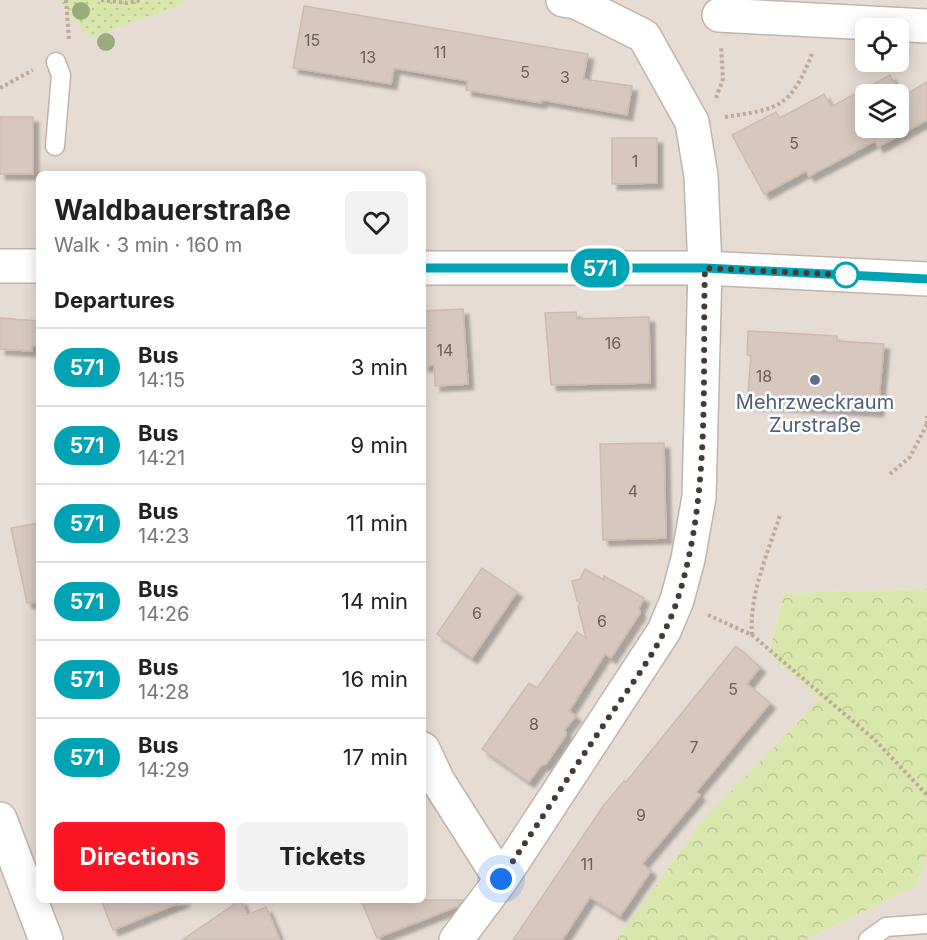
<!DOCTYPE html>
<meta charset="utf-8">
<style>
:root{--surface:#fff;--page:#f2f2f2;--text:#222;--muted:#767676;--line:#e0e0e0;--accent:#f91524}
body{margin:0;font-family:Inter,sans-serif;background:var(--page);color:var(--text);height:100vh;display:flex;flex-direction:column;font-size:22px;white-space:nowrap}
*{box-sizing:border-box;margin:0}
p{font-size:20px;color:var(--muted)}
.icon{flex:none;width:33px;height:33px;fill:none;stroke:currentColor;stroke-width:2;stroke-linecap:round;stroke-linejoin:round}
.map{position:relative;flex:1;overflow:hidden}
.sheet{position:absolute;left:36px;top:171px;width:390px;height:732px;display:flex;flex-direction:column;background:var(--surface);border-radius:9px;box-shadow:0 3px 15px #0003}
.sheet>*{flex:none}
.badge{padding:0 12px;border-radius:20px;font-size:21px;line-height:39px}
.controls{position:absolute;left:855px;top:18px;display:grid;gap:12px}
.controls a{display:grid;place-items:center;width:54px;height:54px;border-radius:9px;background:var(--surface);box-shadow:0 3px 15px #0003;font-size:30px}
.you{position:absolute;width:30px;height:30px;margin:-15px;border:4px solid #fff;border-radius:50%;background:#1a73e8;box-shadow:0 0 0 9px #1a73e833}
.map>.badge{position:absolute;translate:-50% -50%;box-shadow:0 0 0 3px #fff}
h2{padding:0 18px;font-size:22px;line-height:54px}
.round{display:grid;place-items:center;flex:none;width:63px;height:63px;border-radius:9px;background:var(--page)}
.summary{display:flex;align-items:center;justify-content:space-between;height:102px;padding:0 18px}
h1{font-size:28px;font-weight:700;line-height:45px}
.cta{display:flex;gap:12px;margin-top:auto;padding:12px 18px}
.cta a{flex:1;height:69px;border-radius:9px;background:var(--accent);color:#fff;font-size:24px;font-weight:700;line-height:69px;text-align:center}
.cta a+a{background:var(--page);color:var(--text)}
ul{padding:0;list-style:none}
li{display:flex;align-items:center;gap:18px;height:78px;padding:0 18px;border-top:2px solid var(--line)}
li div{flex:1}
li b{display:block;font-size:22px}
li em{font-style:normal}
li .badge{min-width:66px;font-weight:700;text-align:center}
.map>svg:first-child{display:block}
</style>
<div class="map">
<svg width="927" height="940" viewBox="0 0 927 940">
<defs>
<pattern id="grass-dots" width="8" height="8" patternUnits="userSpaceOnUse" patternTransform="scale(1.5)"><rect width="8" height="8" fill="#d9e7ad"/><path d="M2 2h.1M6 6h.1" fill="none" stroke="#bcc795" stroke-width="1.8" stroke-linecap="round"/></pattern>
<pattern id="forest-crowns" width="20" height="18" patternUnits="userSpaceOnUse" patternTransform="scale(1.5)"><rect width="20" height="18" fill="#d9e7ad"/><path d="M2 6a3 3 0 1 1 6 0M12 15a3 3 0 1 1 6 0" fill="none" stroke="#bcc795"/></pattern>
<filter id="shadow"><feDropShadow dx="5.5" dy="5.5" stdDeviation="1.5" flood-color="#0004"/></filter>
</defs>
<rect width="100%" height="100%" fill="#f2ebe5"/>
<!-- residential -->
<g fill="#e6dcd3" fill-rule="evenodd">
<path d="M0,0H927V589L784,593L769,653L820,700L622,940H0ZM866,28H898V62H866ZM866,94H898V128H866ZM39,174H423V900H39Z"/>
<path d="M927,853V940H805L917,886Z"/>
</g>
<!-- grass -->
<path fill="url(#grass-dots)" d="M59,0H184L179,6L89,38Z"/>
<!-- forest -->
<path fill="url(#forest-crowns)" d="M927,589V853L917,886L805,940H617L702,821L820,700L769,653L784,593Z"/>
<!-- building -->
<g fill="#d7c7bd" stroke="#cfbbae" stroke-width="1.5" fill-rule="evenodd" filter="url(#shadow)">
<path d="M304,6L588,54L583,79L632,86L627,115L542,100L541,103L466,90L468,81L394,68L391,84L293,68Z"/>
<path d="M890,75L901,97L927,82V120L878,147L875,141L809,176L806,171L764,194L732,135L776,112L780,118L824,94L831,107ZM866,94H898V128H866Z"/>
<rect x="0" y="117" width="33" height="57"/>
<path d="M612,138H657V183L612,184Z"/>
<path d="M463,309L468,384L435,386L434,365L423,366V311Z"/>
<path d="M576,312L577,319L649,317L650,383L551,385L545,313Z"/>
<path d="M0,318L39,321V346H32V351L0,349Z"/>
<path d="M748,331L837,336V341L884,344L878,411L747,404L751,356L747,355Z"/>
<path d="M664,443L666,538L603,540L600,444Z"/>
<path d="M39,523V602L27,603L11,528Z"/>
<path d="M482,568L517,592L472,658L437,634Z"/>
<path d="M585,569L604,580V576L644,598L639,608L640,613L611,658L605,654L569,711L576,716L565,729L566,735L546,764L541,765L529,782L482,749L529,683L537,688L577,632L586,638L578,607L580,603L577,601L572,581L580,579Z"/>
<path d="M736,646L760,667L747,684L770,703L696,792L700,795L642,864L651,871L620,916L590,897L562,940H513L604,805L624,781L626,782Z"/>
<path d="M101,900H184V901L113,930Z"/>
<path d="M241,900L247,915L266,907L280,940H182Z"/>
<path d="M361,900H463L458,906L377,938Z"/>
</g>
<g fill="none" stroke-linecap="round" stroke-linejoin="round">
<defs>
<g id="lane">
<path d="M55,146L61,75L56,62"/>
<path d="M868,940L886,927L927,924"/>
</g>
<g id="street">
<path d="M719,15L927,26"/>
<path d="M0,266H39"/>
<path d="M423,268H705L927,279"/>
<path d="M423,749L438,781L501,880"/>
<path d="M0,819L46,940"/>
<path d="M456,940L501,880L664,631L677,600L688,559L699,497L705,268L701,176L692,122L644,36L576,2L563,0"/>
</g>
</defs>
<!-- lane casing -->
<use href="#lane" stroke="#c1b4aa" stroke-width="21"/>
<!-- street casing -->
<use href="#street" stroke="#c1b4aa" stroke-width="36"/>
<!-- path -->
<g stroke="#bfa999" stroke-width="4" stroke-dasharray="3 3" stroke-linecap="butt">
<path d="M66,0L69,40"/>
<path d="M101,0L127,3L142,0"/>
<path d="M0,88L33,70"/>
<path d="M716,98L723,79L721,46"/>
<path d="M725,117C780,109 791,107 812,54"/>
<path d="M927,424V416"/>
<path d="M890,474L910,457L927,424"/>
<path d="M708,615L752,635L875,740L927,795"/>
<path d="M752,635C749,594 768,553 780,515"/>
</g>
<!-- lane -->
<use href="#lane" stroke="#fff" stroke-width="18"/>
<!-- street -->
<use href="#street" stroke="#fff" stroke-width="33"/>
</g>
<!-- trees -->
<g fill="#9cab7d">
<circle cx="81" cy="11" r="9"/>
<circle cx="106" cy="42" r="9"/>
</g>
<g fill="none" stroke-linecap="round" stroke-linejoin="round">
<defs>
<path id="line" d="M423,268H705L927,279"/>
</defs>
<!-- line casing -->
<use href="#line" stroke="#fff" stroke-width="14"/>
<!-- line -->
<use href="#line" stroke="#00a3b4" stroke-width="9"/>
<!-- walk -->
<path stroke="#453b35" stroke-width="6" stroke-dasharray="0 10.8" d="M501,879C536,827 571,773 607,720C633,682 664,643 678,598C711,494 702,377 705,268L846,275"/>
</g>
<!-- markers -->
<circle fill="#fff" stroke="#00a3b4" stroke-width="3" cx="846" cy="275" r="12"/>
<circle fill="#5c6f8a" stroke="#fff" stroke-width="2" cx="815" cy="380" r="6"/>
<g text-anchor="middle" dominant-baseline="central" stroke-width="5" stroke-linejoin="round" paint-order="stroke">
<!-- number labels -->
<g font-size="16" fill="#6a5e57">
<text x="312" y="40">15</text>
<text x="440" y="52">11</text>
<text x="368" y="57">13</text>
<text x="525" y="72">5</text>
<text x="565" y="77">3</text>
<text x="794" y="143">5</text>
<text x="635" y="161">1</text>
<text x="613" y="343">16</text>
<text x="445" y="350">14</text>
<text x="764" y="376">18</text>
<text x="633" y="491">4</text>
<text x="477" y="613">6</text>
<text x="602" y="621">6</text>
<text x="733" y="689">5</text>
<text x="534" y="724">8</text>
<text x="694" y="747">7</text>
<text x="641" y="815">9</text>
<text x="587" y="864">11</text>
</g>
<!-- service labels -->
<g font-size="20" fill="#4e5e75" stroke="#fff">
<text x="815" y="402">Mehrzweckraum<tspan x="815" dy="23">Zurstraße</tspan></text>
</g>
</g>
</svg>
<div class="controls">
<a><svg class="icon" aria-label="locate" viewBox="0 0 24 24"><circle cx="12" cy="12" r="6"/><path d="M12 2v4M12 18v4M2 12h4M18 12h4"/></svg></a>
<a><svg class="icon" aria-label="layers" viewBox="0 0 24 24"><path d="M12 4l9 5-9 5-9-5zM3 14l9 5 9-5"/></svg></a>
</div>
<div class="you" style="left:501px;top:879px"></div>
<b class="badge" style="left:600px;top:268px;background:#00a3b4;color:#fff">571</b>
<section class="sheet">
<div class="summary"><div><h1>Waldbauerstraße</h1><p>Walk · 3 min · 160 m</p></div><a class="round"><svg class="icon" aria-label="heart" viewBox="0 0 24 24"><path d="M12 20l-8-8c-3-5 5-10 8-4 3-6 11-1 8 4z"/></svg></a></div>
<h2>Departures</h2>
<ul>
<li><span class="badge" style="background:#00a3b4;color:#fff">571</span><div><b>Bus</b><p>14:15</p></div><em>3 min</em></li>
<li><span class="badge" style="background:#00a3b4;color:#fff">571</span><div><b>Bus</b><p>14:21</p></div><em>9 min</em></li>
<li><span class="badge" style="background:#00a3b4;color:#fff">571</span><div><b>Bus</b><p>14:23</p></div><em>11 min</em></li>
<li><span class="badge" style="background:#00a3b4;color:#fff">571</span><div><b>Bus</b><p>14:26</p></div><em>14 min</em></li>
<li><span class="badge" style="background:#00a3b4;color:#fff">571</span><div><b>Bus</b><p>14:28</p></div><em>16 min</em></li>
<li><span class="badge" style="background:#00a3b4;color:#fff">571</span><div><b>Bus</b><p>14:29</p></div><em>17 min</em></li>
</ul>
<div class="cta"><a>Directions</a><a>Tickets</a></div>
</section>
</div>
